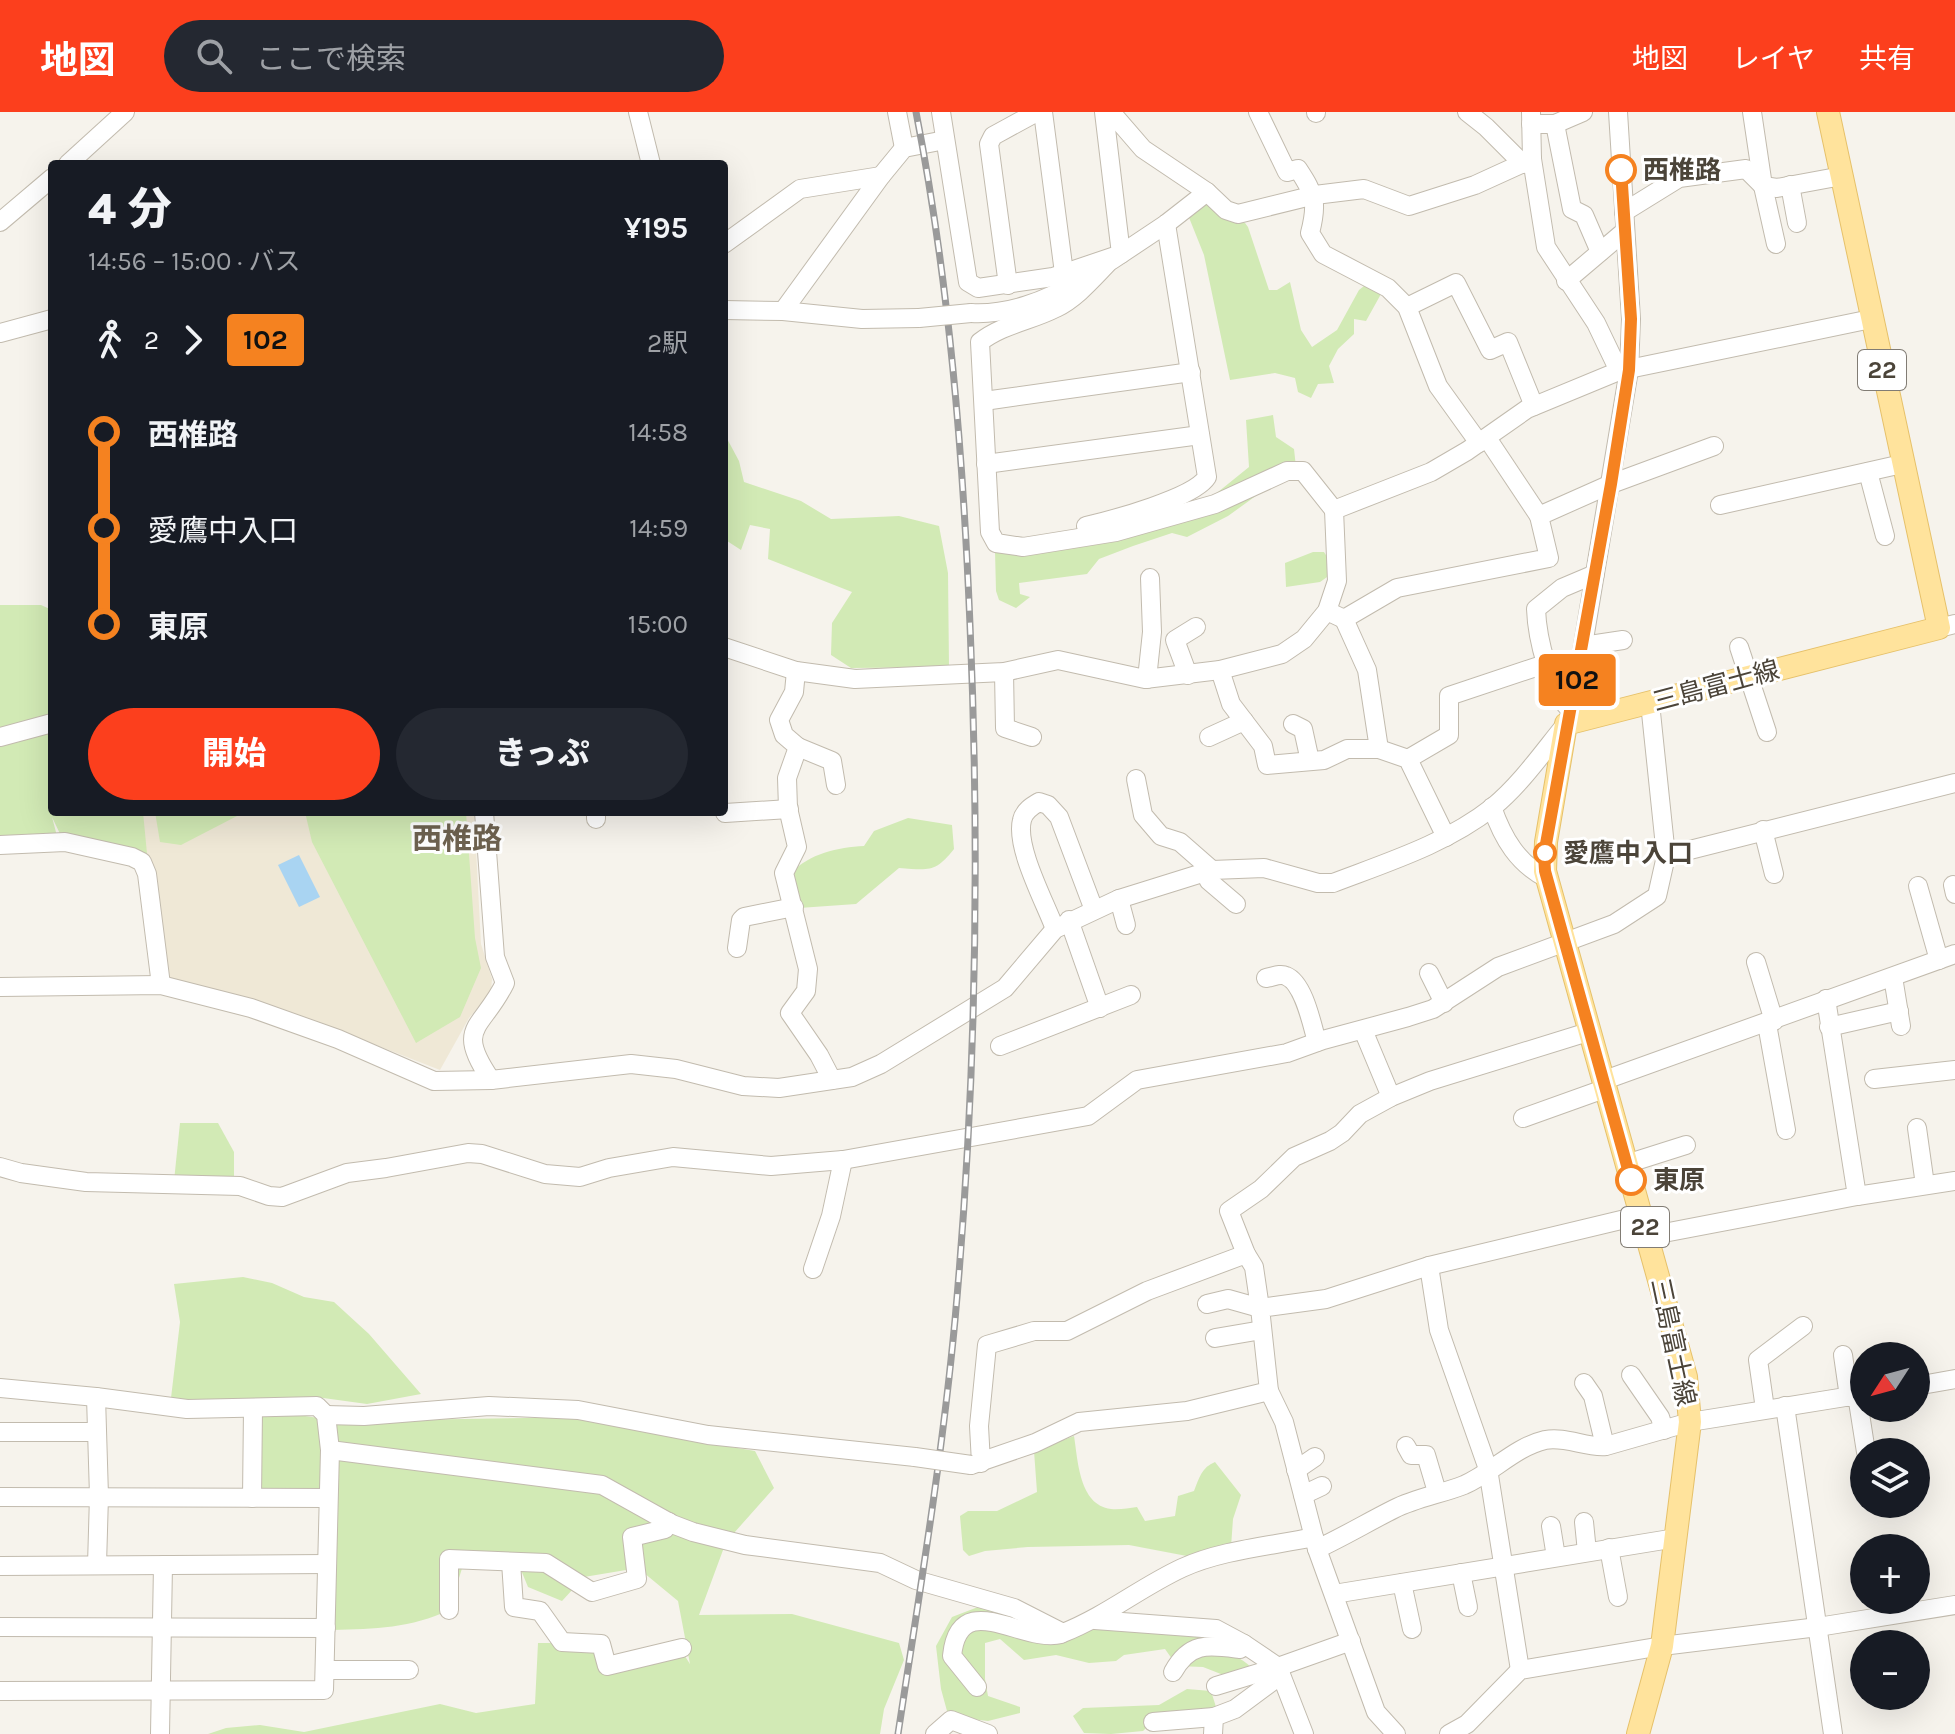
<!DOCTYPE html>
<html lang="ja">
<meta charset="utf-8">
<style>
:root{--surface:#171b24;--page:#242831;--text:#f1f3f6;--muted:#9ea1a6;--accent:#fc3f1d}
body{margin:0;font-family:Karla,"Noto Sans JP",sans-serif;background:var(--page);color:var(--text);height:100vh;display:flex;flex-direction:column;font-size:30px;white-space:nowrap}
*{box-sizing:border-box;margin:0}
p{font-size:26px;color:var(--muted)}
.icon{flex:none;width:44px;height:44px;fill:none;stroke:currentColor;stroke-width:2;stroke-linecap:round;stroke-linejoin:round}
.map{position:relative;flex:1;overflow:hidden}
.panel{position:absolute;left:48px;top:48px;width:680px;height:656px;display:flex;flex-direction:column;background:var(--surface);border-radius:8px;box-shadow:0 8px 32px #0002}
.panel>*{flex:none}
.badge{padding:0 16px;border-radius:6px;font-size:28px;line-height:52px}
.needle{width:52px;rotate:234deg}
.fabs{position:absolute;left:1850px;top:1230px;display:grid;gap:16px}
.fabs a{display:grid;place-items:center;width:80px;height:80px;border-radius:50%;background:var(--surface);box-shadow:0 8px 32px #0002;font-size:40px}
.map>.badge{position:absolute;translate:-50% -50%;box-shadow:0 0 0 4px #fff}
.legs{display:flex;align-items:center;gap:12px;height:88px;padding:0 40px;font-size:26px}
.legs p{margin-inline-start:auto}
.head{display:flex;align-items:center;justify-content:space-between;height:136px;padding:0 40px}
h1{font-size:44px;font-weight:800;line-height:60px}
.primary-button{display:flex;gap:16px;margin-top:auto;padding:16px 40px}
.primary-button a{flex:1;height:92px;border-radius:48px;background:var(--accent);color:#fff;font-size:32px;font-weight:800;line-height:92px;text-align:center}
.primary-button a+a{background:var(--page);color:var(--text)}
ul{padding:0 40px;list-style:none}
li{display:flex;align-items:center;gap:28px;height:96px;font-size:30px}
li i{display:grid;place-items:center;width:12px;height:100%;margin:0 10px;background:currentColor}
li i::after{content:'';width:20px;height:20px;margin:-10px;border:6px solid;border-radius:50%;background:var(--surface)}
li p{margin-inline-start:auto}
li:first-child i{background:linear-gradient(#0000 50%,currentColor 0)}
li:last-child i{background:linear-gradient(currentColor 50%,#0000 0)}
header{display:flex;align-items:center;gap:48px;box-sizing:border-box;height:112px;padding:0 40px;background:var(--accent);color:#fff}
header strong{font-size:38px}
nav{display:flex;gap:44px;margin-inline-start:auto;font-size:28px}
.search{width:560px;height:72px;background:var(--page);display:flex;align-items:center;gap:20px;box-sizing:border-box;padding:0 28px;border-radius:44px;color:var(--muted);font-size:30px}
.map>svg:first-child{display:block}
</style>
<header>
<strong>地図</strong>
<div class="search"><svg class="icon" aria-label="search" viewBox="0 0 24 24"><circle cx="10" cy="10" r="6"/><path d="M15 15l6 6"/></svg>ここで検索</div>
<nav><a>地図</a><a>レイヤ</a><a>共有</a></nav>
</header>
<div class="map">
<svg width="1955" height="1622" viewBox="0 0 1955 1622">
<rect width="100%" height="100%" fill="#f6f3ec"/>
<!-- education -->
<path fill="#efe8d6" d="M140,700H474L481,832L492,867L491,880L469,906L440,958L299,903L165,867Z"/>
<!-- green -->
<g fill="#d2eab5">
<path d="M1208,89L1227,107L1245,111L1248,115L1269,178H1277L1290,170L1301,218L1312,235L1337,218L1359,178L1364,174L1381,182L1366,209L1354,207V222L1338,237L1329,254L1334,271L1318,272L1311,286L1298,280L1295,266L1275,261L1230,268L1204,143L1188,103Z"/>
<path d="M1273,303L1276,325L1294,337L1296,355L1228,404L1187,425L1172,421L1133,434L1099,447L1087,462L1019,471L1020,482L1030,485L1016,496L999,488L996,479L995,439L1192,401L1249,355L1246,308Z"/>
<path d="M724,321L739,349L744,370L801,389L831,407L899,404L939,414L948,461L949,555L851,556L831,543L832,511L852,480L768,447L770,417L750,413L741,438L724,427Z"/>
<path d="M1313,440H1324L1331,451L1330,463L1320,470L1286,475L1285,451Z"/>
<path d="M0,493H41L52,498V700H143L148,752L61,724L52,705L57,724L0,735Z"/>
<path d="M155,700H238L239,703L181,733L160,730Z"/>
<path d="M305,700H466L475,826L481,856L460,905L416,931L312,730Z"/>
<path d="M908,706L952,713L954,737C935,761 929,758 899,756L856,792L799,796L791,761C809,742 838,735 864,734L874,719Z"/>
<path d="M180,1011H218L234,1040V1068L174,1069Z"/>
<path d="M243,1165L272,1171L304,1185L334,1190L369,1222L421,1282L367,1292L316,1285L250,1297L171,1286L180,1210L174,1172Z"/>
<path d="M258,1297L339,1309L593,1305L667,1324L755,1339L774,1376L726,1430L699,1503L792,1502L899,1531L904,1548L884,1597L880,1622H208L226,1616L260,1613L304,1620L440,1592L476,1601L535,1592L538,1531H554L599,1538L607,1558L681,1538L690,1552L678,1489L638,1456L584,1465L562,1489L528,1475L521,1458L464,1450L449,1498C412,1516 374,1517 333,1518L328,1387L255,1384Z"/>
<path d="M1074,1324C1078,1348 1079,1393 1111,1397C1119,1398 1129,1396 1137,1395L1145,1409L1175,1404L1178,1384L1194,1379C1199,1366 1202,1355 1215,1350L1241,1383L1233,1407L1231,1435L1192,1445L1129,1433L1028,1435L985,1439L969,1444L963,1438L960,1404L968,1399H997L1037,1380L1034,1339Z"/>
<path d="M978,1495L1008,1500L1028,1519L1095,1512L1196,1519C1213,1545 1231,1536 1251,1555L1226,1564L1203,1555L1177,1554L1165,1537L1124,1543L1116,1549L1089,1551L1056,1543L1024,1548L1000,1527L985,1531V1567L988,1584L1020,1595V1601L988,1609L954,1605L947,1599L941,1577L936,1534L952,1505Z"/>
<path d="M1187,1577L1211,1579L1216,1595L1214,1605L1154,1608L1143,1619L1111,1622L1084,1621L1073,1604L1083,1596L1159,1593Z"/>
</g>
<!-- water -->
<path fill="#a9d4f2" d="M299,743L320,785L299,795L278,753Z"/>
<g fill="none" stroke-linecap="round" stroke-linejoin="round">
<defs>
<g id="minor">
<path d="M638,0L651,52"/>
<path d="M897,0L904,36"/>
<path d="M941,0L968,170L978,176L1053,165L1121,142L1104,0"/>
<path d="M1043,0L1064,161"/>
<path d="M1111,0L1143,37L1207,80L1226,98L1238,102L1315,83L1364,77L1409,94L1475,73L1532,47"/>
<path d="M1258,0L1287,60L1298,57C1315,83 1318,90 1310,121L1323,142L1388,176L1407,195L1438,274L1479,331"/>
<path d="M1316,0V1"/>
<path d="M1467,0L1486,15L1523,52"/>
<path d="M1531,0L1532,47L1546,135L1596,211L1619,259"/>
<path d="M1752,0L1763,74L1776,132"/>
<path d="M1531,12H1555L1572,97L1584,103L1600,140"/>
<path d="M1555,12L1583,0"/>
<path d="M68,52L125,0"/>
<path d="M1790,73L1797,111"/>
<path d="M1624,100L1679,66L1746,57L1763,74L1777,76L1842,64"/>
<path d="M0,110L52,66"/>
<path d="M724,132L800,77L881,64"/>
<path d="M1112,148L1166,112L1207,80"/>
<path d="M1110,149C1094,165 1077,186 1056,196C1031,209 1003,212 980,230L990,420L996,431L1023,435L1116,420L1215,392L1287,359H1303L1334,398"/>
<path d="M1566,169L1625,119"/>
<path d="M1008,173L989,32L993,24L1037,0"/>
<path d="M1407,195L1456,171L1490,238L1508,230L1534,294"/>
<path d="M724,198L783,199L862,207L919,206"/>
<path d="M783,199L881,64L904,36L945,28"/>
<path d="M971,201C1008,203 1046,189 1077,170"/>
<path d="M0,221L52,207"/>
<path d="M984,289L1191,260"/>
<path d="M1487,326L1539,404"/>
<path d="M986,352L1200,323"/>
<path d="M1868,360L1885,424"/>
<path d="M1720,393L1902,352"/>
<path d="M1086,414C1112,408 1194,386 1207,365L1166,112"/>
<path d="M1327,499L1344,507L1397,476L1549,446L1539,404L1611,372L1714,334"/>
<path d="M1344,507L1367,558L1379,637"/>
<path d="M1939,516L1955,512"/>
<path d="M1583,534L1623,528"/>
<path d="M724,535L796,559L855,567L1004,560L1058,548L1145,567L1220,558L1282,542L1304,527L1327,499L1337,469L1334,398L1431,360L1467,339L1527,297L1619,259L1871,207"/>
<path d="M1739,535L1767,620"/>
<path d="M1220,558L1231,592L1263,634L1267,653L1324,648L1347,637H1379L1408,647L1446,725"/>
<path d="M796,559L794,580L779,608L784,623L798,635L787,666L788,696L797,735L784,761L808,857L806,879L790,901L819,943L832,968"/>
<path d="M1004,560L1005,616L1032,625"/>
<path d="M1188,563L1175,528L1196,515"/>
<path d="M1147,567L1152,520L1150,466"/>
<path d="M1650,591L1666,744L1955,671"/>
<path d="M1572,599C1550,582 1537,525 1536,497L1562,476L1595,462"/>
<path d="M1293,612L1303,617L1310,649"/>
<path d="M0,625L52,611"/>
<path d="M1209,625L1244,609"/>
<path d="M798,635L832,649L836,673"/>
<path d="M1408,647L1449,623V584L1548,551"/>
<path d="M1136,667L1143,703L1161,724L1180,730L1212,758"/>
<path d="M1492,695C1503,727 1518,752 1548,767"/>
<path d="M484,700L495,845L505,871C482,918 454,914 491,968"/>
<path d="M596,700V707"/>
<path d="M725,701L789,697"/>
<path d="M1763,718L1774,762"/>
<path d="M0,733L65,730L132,745L142,750L147,762L161,873"/>
<path d="M1204,759L1209,769L1236,792"/>
<path d="M1953,773L1955,782"/>
<path d="M1918,774L1939,848"/>
<path d="M1119,787L1126,813"/>
<path d="M1069,808L1100,896"/>
<path d="M1055,817C1045,790 1015,735 1022,708C1024,699 1032,694 1039,690L1048,693L1059,705L1094,798"/>
<path d="M737,836L741,808L744,805L794,795"/>
<path d="M1756,850L1774,909"/>
<path d="M1429,861L1444,891"/>
<path d="M1893,865L1901,914"/>
<path d="M1266,866C1273,865 1280,861 1286,864C1304,871 1312,913 1317,930"/>
<path d="M0,875L161,873L251,896L338,927L434,969L491,968L631,952L676,957L743,974L779,976L852,965L881,952L1005,876L1055,817L1119,787L1212,758L1264,756L1318,771H1333C1388,750 1446,732 1493,695C1521,672 1543,640 1566,612L1572,599L1629,258L1631,207L1618,0"/>
<path d="M1826,887L1857,1084"/>
<path d="M1767,912L1786,1018"/>
<path d="M1829,915L1899,899"/>
<path d="M1363,918L1391,985"/>
<path d="M1000,934L1131,883"/>
<path d="M1874,967L1955,958"/>
<path d="M1602,969L1955,842"/>
<path d="M1523,1006L1604,977"/>
<path d="M1917,1016L1925,1073"/>
<path d="M1626,1052L1686,1033"/>
<path d="M0,1055L21,1061L86,1070L240,1074L269,1084L282,1085L347,1061L386,1056L468,1041L482,1042L545,1062L580,1065L609,1056L673,1045L771,1054L843,1048L1088,1004L1137,968L1287,941L1323,928L1408,905L1433,897L1498,855L1614,812L1657,784L1666,744"/>
<path d="M1648,1124L1857,1084L1955,1069"/>
<path d="M1429,1154L1439,1218L1488,1357L1520,1558"/>
<path d="M813,1157L831,1104L843,1048"/>
<path d="M1207,1192L1228,1187L1260,1196L1254,1155L1246,1142L1229,1099L1261,1077L1294,1045L1330,1029L1342,1021L1360,1002L1391,985L1430,969L1588,920"/>
<path d="M1215,1226L1262,1218"/>
<path d="M1843,1243L1849,1285"/>
<path d="M1631,1263L1660,1305L1664,1318"/>
<path d="M1584,1271L1593,1284L1605,1334"/>
<path d="M1916,1274L1955,1267"/>
<path d="M0,1276L96,1285L187,1297L317,1294L326,1303L330,1338L324,1578L0,1579"/>
<path d="M1269,1279L1284,1310L1317,1437L1376,1600L1396,1622"/>
<path d="M1857,1283L1866,1340"/>
<path d="M96,1285L99,1384L97,1453"/>
<path d="M1785,1294L1833,1622"/>
<path d="M1765,1297L1758,1248L1803,1214"/>
<path d="M326,1303L364,1304L489,1294L578,1298L708,1323L915,1345"/>
<path d="M0,1320H97"/>
<path d="M1406,1334L1411,1343H1426L1437,1380"/>
<path d="M330,1338L602,1373L672,1412L693,1420L745,1433L880,1451L916,1468L1014,1496L1063,1521C1106,1504 1141,1475 1182,1456C1221,1438 1271,1434 1314,1425"/>
<path d="M981,1351L979,1314L987,1233L1034,1219H1067L1147,1179L1246,1142"/>
<path d="M971,1353L1035,1331L1079,1310L1187,1299L1269,1279L1260,1196L1326,1187L1429,1154L1642,1103"/>
<path d="M1296,1358L1315,1345"/>
<path d="M1303,1383L1322,1374"/>
<path d="M0,1385L328,1386"/>
<path d="M252,1386L253,1297"/>
<path d="M1584,1410L1587,1440"/>
<path d="M1551,1414L1556,1445"/>
<path d="M1609,1436L1618,1485"/>
<path d="M1317,1437C1343,1425 1368,1410 1394,1397C1416,1386 1441,1382 1464,1373C1492,1361 1515,1335 1545,1328C1566,1324 1586,1336 1606,1334L1690,1310L1864,1282"/>
<path d="M511,1450L514,1495L540,1499L562,1530L601,1532L607,1554L682,1536"/>
<path d="M0,1454L327,1452"/>
<path d="M1461,1461L1468,1495"/>
<path d="M1402,1471L1412,1517"/>
<path d="M1334,1482L1676,1426"/>
<path d="M449,1498V1447L546,1451L592,1480L637,1467L632,1425L665,1417L669,1410"/>
<path d="M1095,1508L1216,1517L1244,1532L1278,1555L1351,1529"/>
<path d="M0,1515L326,1516"/>
<path d="M325,1558H409"/>
<path d="M1173,1560C1190,1529 1209,1533 1240,1537L1244,1532"/>
<path d="M1216,1574L1278,1555L1304,1622"/>
<path d="M977,1575L952,1544C959,1474 1022,1532 1061,1522"/>
<path d="M1153,1610L1214,1605"/>
<path d="M160,1622L163,1453"/>
<path d="M935,1622L951,1608L988,1622"/>
<path d="M1213,1622L1214,1605L1235,1597L1281,1563"/>
<path d="M1449,1622L1467,1612L1520,1558L1662,1534L1818,1515L1955,1493"/>
</g>
<path id="major" d="M1638,1622L1662,1534L1690,1310L1686,1265L1545,759L1546,730L1566,612L1939,516L1828,0"/>
</defs>
<!-- minor casing -->
<use href="#minor" stroke="#c2bbae" stroke-width="20"/>
<!-- major casing -->
<use href="#major" stroke="#e6c16a" stroke-width="24"/>
<!-- minor -->
<use href="#minor" stroke="#fff" stroke-width="18"/>
<!-- major -->
<use href="#major" stroke="#ffe39c" stroke-width="22"/>
<defs>
<path id="rail" d="M898,1622C919,1484 942,1347 955,1208C976,977 980,745 970,513C963,341 949,169 916,0"/>
</defs>
<!-- rail casing -->
<use href="#rail" stroke="#9a9a9a" stroke-width="7"/>
<!-- rail -->
<use href="#rail" stroke="#fff" stroke-width="4" stroke-dasharray="12" stroke-linecap="butt"/>
<defs>
<g id="minor-bridge">
<path d="M919,206L971,201"/>
<path d="M915,1345L971,1353"/>
</g>
</defs>
<!-- minor-bridge casing -->
<use href="#minor-bridge" stroke="#c2bbae" stroke-width="20" stroke-linecap="butt"/>
<!-- minor-bridge -->
<use href="#minor-bridge" stroke="#fff" stroke-width="18"/>
</g>
<g fill="none" stroke-linecap="round" stroke-linejoin="round">
<defs>
<path id="line-1" d="M1621,58L1631,207L1629,258L1611,372L1544,743L1545,759L1631,1068"/>
</defs>
<!-- line-1 casing -->
<use href="#line-1" stroke="#fff" stroke-width="18"/>
<!-- line-1 -->
<use href="#line-1" stroke="#f58220" stroke-width="12"/>
</g>
<!-- markers -->
<g fill="#fff" stroke="#f58220" stroke-width="4">
<circle cx="1621" cy="58" r="14"/>
<circle cx="1545" cy="741" r="10"/>
<circle cx="1631" cy="1068" r="14"/>
</g>
<g text-anchor="middle" dominant-baseline="central" stroke-width="6" stroke-linejoin="round" paint-order="stroke">
<!-- shield labels -->
<g fill="#fff" stroke="#817c74" stroke-width="2">
<rect x="1858" y="238" width="48" height="40" rx="6"/>
<rect x="1621" y="1095" width="48" height="40" rx="6"/>
</g>
<g font-size="24" font-weight="bold" fill="#4b4439">
<text x="1882" y="258">22</text>
<text x="1645" y="1115">22</text>
</g>
<!-- stop labels -->
<g font-size="26" font-weight="bold" fill="#4b4439" stroke="#fff" text-anchor="start">
<text x="1643" y="58">西椎路</text>
<text x="1563" y="741">愛鷹中入口</text>
<text x="1653" y="1068">東原</text>
</g>
<!-- street labels -->
<g font-size="26" fill="#4b4439" stroke="#fff">
<text transform="translate(1716 574) rotate(-15)">三島富士線</text>
<text transform="translate(1673 1230) rotate(78)">三島富士線</text>
</g>
<!-- quarter labels -->
<g font-size="30" font-weight="bold" fill="#6e6250" stroke="#fff">
<text x="457" y="727">西椎路</text>
</g>
</g>
</svg>
<div class="fabs">
<a><svg class="needle" viewBox="-14 -14 28 28"><path d="M0-13l5 13h-10z" fill="#e53935"/><path d="M0 13l5-13h-10z" fill="#9ea1a6"/></svg></a>
<a><svg class="icon" aria-label="layers" viewBox="0 0 24 24"><path d="M12 4l9 5-9 5-9-5zM3 14l9 5 9-5"/></svg></a>
<a>+</a>
<a>−</a>
</div>
<b class="badge" style="left:1577px;top:568px;background:#f58220;color:#111">102</b>
<section class="panel">
<div class="head"><div><h1>4 分</h1><p>14:56 – 15:00 · バス</p></div><b>¥195</b></div>
<div class="legs"><svg class="icon" aria-label="walk" viewBox="0 0 24 24"><circle cx="13" cy="4" r="2"/><path d="M13 8l-2 6 4 7M11 14l-3 7M7 12l3-4h3l4 4"/></svg>2<svg class="icon" aria-label="forward" viewBox="0 0 24 24"><path d="M9 5l7 7-7 7"/></svg><b class="badge" style="background:#f58220;color:#111">102</b><p>2駅</p></div>
<ul>
<li><i style="color:#f58220"></i><b>西椎路</b><p>14:58</p></li>
<li><i style="color:#f58220"></i><span>愛鷹中入口</span><p>14:59</p></li>
<li><i style="color:#f58220"></i><b>東原</b><p>15:00</p></li>
</ul>
<div class="primary-button"><a>開始</a><a>きっぷ</a></div>
</section>
</div>
